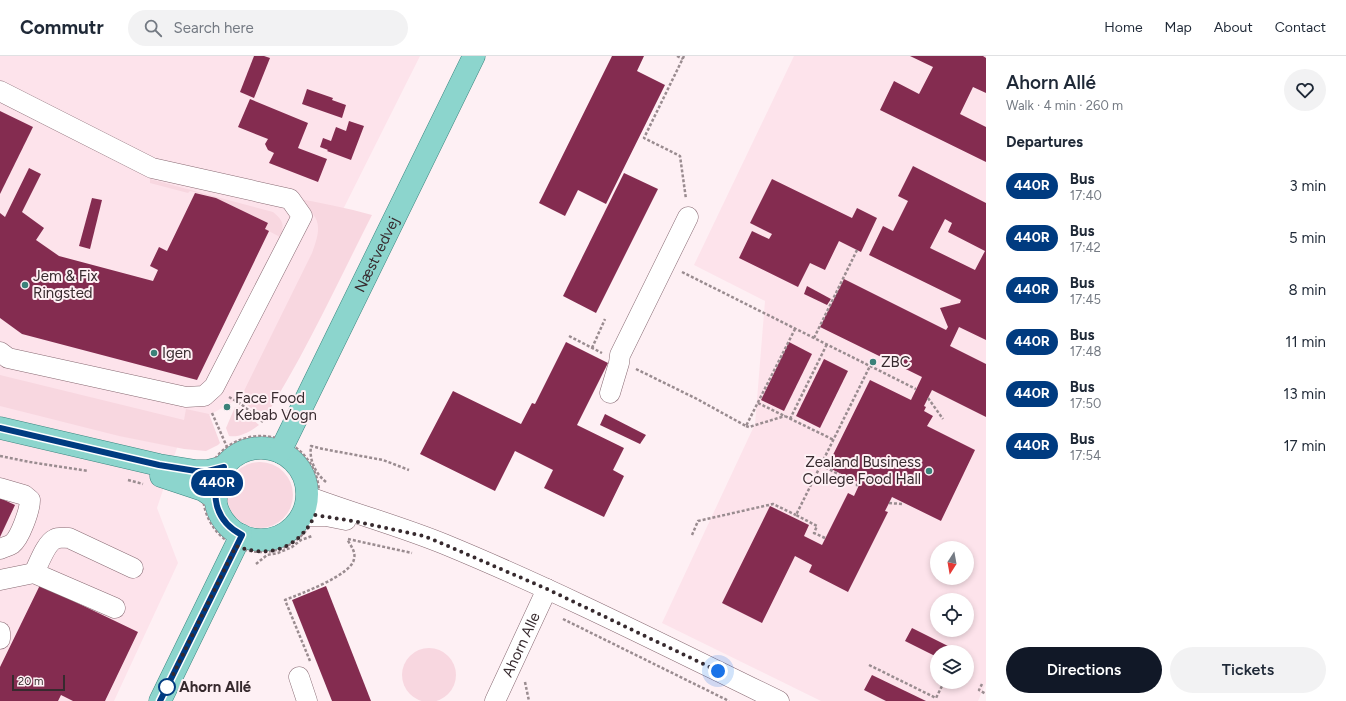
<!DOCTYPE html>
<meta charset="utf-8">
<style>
:root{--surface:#fff;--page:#f2f2f3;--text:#1f2937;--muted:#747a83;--line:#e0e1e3;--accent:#111827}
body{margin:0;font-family:Figtree,sans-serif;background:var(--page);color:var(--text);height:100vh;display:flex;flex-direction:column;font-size:15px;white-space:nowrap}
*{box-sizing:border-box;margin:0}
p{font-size:13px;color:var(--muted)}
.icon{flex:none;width:22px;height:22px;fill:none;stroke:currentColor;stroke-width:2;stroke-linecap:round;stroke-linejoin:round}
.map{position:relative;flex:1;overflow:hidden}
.panel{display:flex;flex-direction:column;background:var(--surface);width:360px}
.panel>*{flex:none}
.badge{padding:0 8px;border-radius:13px;font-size:14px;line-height:26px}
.needle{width:26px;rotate:191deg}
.controls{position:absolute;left:930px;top:485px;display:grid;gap:8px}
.controls a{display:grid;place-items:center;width:44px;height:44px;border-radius:50%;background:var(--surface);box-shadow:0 2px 6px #0003;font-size:20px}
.scale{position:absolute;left:12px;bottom:10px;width:53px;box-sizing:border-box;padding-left:4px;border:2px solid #372a2e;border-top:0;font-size:11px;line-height:14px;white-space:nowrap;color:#372a2e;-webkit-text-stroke:3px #fef0f4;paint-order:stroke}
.you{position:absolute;width:20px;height:20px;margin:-10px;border:3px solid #fff;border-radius:50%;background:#1a73e8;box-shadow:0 0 0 6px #1a73e833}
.map>.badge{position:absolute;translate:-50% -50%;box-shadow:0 0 0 2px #fff}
h2{padding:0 20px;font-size:15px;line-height:36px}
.round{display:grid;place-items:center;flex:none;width:42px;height:42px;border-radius:21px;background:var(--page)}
.overview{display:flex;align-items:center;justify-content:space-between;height:68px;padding:0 20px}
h1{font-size:19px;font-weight:600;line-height:30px}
.button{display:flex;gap:8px;margin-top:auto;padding:8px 20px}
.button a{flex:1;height:46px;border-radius:24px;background:var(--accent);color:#fff;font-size:16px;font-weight:600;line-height:46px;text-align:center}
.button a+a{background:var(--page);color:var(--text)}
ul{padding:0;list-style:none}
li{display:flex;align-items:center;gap:12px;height:52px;padding:0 20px}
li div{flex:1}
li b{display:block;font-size:15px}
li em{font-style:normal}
li .badge{min-width:44px;font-weight:700;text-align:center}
header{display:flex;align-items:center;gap:24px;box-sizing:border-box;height:56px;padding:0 20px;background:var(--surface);border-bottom:1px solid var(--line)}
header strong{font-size:19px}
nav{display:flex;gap:22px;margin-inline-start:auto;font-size:14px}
.search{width:280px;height:36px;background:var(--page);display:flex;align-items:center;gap:10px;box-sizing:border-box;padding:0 14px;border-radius:22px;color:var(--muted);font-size:15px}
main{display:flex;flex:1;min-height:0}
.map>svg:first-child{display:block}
</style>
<header>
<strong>Commutr</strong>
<div class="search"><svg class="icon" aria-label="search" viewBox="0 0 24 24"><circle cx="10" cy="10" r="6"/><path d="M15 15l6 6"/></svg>Search here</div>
<nav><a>Home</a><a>Map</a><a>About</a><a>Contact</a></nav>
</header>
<main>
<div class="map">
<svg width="986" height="645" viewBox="0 0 986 645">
<rect width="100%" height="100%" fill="#fef0f4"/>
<!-- built -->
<g fill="#fde3eb" fill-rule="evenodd">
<path d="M0,0H420L252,335L183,374L157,452L178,507L114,645H0Z"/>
<path d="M794,0H986V627L978,645H821L662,567L755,368L765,245L694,209ZM937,492H967V522H937ZM937,544H967V574H937ZM937,596H967V626H937Z"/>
</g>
<!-- green -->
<g fill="#f8d7e0">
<path d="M150,123L273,156C283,164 285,169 280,181L265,173L268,167L216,142L190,135L188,137L150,127Z"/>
<path d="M295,142C321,147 347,152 372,159C337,228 305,298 264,363L240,343L312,197C323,167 320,161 295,142Z"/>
<path d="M0,319L184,364L186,353L209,358L220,387L218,389L206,395L184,393L119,380L0,350Z"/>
<path d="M235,351H239L259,369C251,375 239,382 229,380L226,372Z"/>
<circle cx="260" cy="439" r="33"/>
<circle cx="429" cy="619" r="27"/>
</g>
<!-- building -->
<g fill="#842c50" fill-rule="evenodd">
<path d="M254,0H264L270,2L254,42L240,36Z"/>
<path d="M612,0H644L637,15L665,29L606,148L578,134L565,160L539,147Z"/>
<path d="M910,0H983L986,2V37L973,31L960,58L986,71V106L880,54L894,25L919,38L933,11Z"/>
<path d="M307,33L333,42L332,44L346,49L342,62L302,48Z"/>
<path d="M250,43L308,67L298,92L327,103L318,126L269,107L274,97L268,94L265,88L268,83L238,71Z"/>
<path d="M0,55L33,71L0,138Z"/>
<path d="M349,65L364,70L351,104L327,95L328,94L320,91L323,82L331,85L336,71L346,75Z"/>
<path d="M913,110L986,147V284L959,271L950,290L986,308V361L932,334L924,350L926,351L924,355L933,360L927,370L975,394L941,465L892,441L885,455L888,456L848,536L809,516L812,509L795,500L762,567L722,547L770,450L809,469L804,480L822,489L848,437L854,440L860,427L827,411L870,324L911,344L922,321L820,271L844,223L946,274L948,271L940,252L960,247L961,244L869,199L883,170L893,175L908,145L898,140ZM945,163L952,167L948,176L985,195L975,214L930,192Z"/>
<path d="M29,112L41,118L22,156L44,172L36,184L59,200L153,225L158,214L150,210L159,191L167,195L195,137L216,142L268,167L265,173L269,175L197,324L22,278L0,262V157L5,161Z"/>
<path d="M624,117L658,133L596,257L563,240Z"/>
<path d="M772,123L852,162L857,152L877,162L861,196L839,185L825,214L810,207L798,231L739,202L752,175L769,183L772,178L750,167Z"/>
<path d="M92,142L102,144L90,193L79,190Z"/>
<path d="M807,230L831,243L827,249L804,238Z"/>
<path d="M566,286L608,307L577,369L624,392L613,414L624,420L604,461L544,432L553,414L515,395L495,435L420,398L453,335L521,368L532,347L535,348Z"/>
<path d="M789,286L812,298L784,355L761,344Z"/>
<path d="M824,303L848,315L820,372L796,360Z"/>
<path d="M605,358L646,379L640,388L600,369Z"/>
<path d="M0,442L15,449L0,481Z"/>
<path d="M40,529L138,576L105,645H73L61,639L58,645H0V611Z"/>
<path d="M326,530L371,645H332L292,544Z"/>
<path d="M912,572L960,596H937V601L905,585Z"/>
<path d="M967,600L970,601L967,608Z"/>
<path d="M872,619L926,645H886L864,634Z"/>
</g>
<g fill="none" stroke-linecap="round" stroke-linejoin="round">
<defs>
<g id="minor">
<path d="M0,35L152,112L290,143L302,160L214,331L204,340L186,341L8,302L0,296"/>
<path d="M610,337L619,307L620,299L688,161"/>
<path d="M0,432L24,439L30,444C30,454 20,482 12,488C9,490 4,491 0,493"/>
<path d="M307,440C352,457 400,470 444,488C558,535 668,591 779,645"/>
<path d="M302,460H326L346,464"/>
<path d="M34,517C39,507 46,487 55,483C59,481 64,482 69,482L133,512"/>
<path d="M0,524L34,517L115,552"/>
<path d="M0,576V583"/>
<path d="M299,621L307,645"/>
<path id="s1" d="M495,645L547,533"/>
</g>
<g id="major">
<path d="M0,372L159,409L196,415H208L224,411"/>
<circle cx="261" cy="438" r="46"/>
<path id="s2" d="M280,396L474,0"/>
<path d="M161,420L203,434L216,443"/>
<path d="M160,645L241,479"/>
</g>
</defs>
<!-- minor casing -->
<use href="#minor" stroke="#886a73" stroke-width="21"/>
<!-- major casing -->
<use href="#major" stroke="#3c8780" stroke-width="23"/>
<!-- path -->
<g stroke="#9a8c90" stroke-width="2.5" stroke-dasharray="3 2" stroke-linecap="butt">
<path d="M677,0L683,3"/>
<path d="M684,0L644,82L680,100L686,143"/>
<path d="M682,216L916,333"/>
<path d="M569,280L602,297"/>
<path d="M814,282L857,194"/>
<path d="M592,292L605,263"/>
<path d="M636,313L697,343L746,370L795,273"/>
<path d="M229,341L241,348L263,366"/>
<path d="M928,342L943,363"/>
<path d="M758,347L834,384"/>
<path d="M212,357L227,391"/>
<path d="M790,363L827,288"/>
<path d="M746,370L749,371L785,360"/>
<circle cx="261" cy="438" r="58"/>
<path d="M0,400L30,406L88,415"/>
<path d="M821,409L857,428V432"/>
<path d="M128,424L143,428"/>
<path d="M326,426C315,417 309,404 311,390L323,393L383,404L409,414"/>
<path d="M889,447L902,448"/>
<path d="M692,479L698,465L773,448L796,459"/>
<path d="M825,482L814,477L817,470L796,459L870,310"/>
<path d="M348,483L412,497"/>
<path d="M256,508L267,499L278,497L292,491L301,484L312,480"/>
<path d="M563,563L729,645"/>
<path d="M310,605L285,544C300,538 352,519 354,503C356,496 351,490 347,483"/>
<path d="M869,609L936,642L944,626"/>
<path d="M525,626L529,645"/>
<path d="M982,628L979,634L986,638"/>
</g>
<!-- minor -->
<use href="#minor" stroke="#fff" stroke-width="20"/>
<!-- major -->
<use href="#major" stroke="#8cd5cd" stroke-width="22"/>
</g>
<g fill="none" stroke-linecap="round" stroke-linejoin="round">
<defs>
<path id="line" d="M0,372L159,409L196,415H208L224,411C208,437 215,465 242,479L160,645"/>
</defs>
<!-- line casing -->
<use href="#line" stroke="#fff" stroke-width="9"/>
<!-- line -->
<use href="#line" stroke="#003b80" stroke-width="6"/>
<!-- walk -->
<path stroke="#372a2e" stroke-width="4" stroke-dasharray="0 7.2" d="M167,631L236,490C270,503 299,492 315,459L353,465L424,480L434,484L547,533L718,615"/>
</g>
<!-- markers -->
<g fill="#3b8179" stroke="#fef0f4" stroke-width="1.5">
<circle cx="25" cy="229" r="4"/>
<circle cx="154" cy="297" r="4"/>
<circle cx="873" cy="306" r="4"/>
<circle cx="227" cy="351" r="4"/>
<circle cx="929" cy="415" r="4"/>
</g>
<circle fill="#fff" stroke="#003b80" stroke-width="2" cx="167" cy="631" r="8"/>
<g text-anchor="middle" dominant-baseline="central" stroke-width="4" stroke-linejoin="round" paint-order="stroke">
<!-- street labels -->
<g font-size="15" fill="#372a2e" stroke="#fef0f4">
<text stroke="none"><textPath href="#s2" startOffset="220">Næstvedvej</textPath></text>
<text stroke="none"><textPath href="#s1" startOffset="62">Ahorn Alle</textPath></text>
</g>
<!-- poi labels -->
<g font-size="15" fill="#372a2e" stroke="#fef0f4" text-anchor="start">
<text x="33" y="220">Jem &amp; Fix<tspan x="33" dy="17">Ringsted</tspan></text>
<text x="162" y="297">Igen</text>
<text x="881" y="306">ZBC</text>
<text x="235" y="342">Face Food<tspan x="235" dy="17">Kebab Vogn</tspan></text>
<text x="921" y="406" text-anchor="end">Zealand Business<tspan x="921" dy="17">College Food Hall</tspan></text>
</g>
<!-- stop labels -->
<g font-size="15" font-weight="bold" fill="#372a2e" stroke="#fef0f4" text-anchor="start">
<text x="179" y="631">Ahorn Allé</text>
</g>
</g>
</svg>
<div class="controls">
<a><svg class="needle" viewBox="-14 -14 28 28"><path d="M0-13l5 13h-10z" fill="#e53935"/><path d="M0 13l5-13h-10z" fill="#747a83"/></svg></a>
<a><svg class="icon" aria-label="locate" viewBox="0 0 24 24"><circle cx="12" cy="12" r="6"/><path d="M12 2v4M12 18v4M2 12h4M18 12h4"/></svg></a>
<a><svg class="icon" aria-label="layers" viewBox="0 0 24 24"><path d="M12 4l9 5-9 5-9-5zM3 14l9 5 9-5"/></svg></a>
</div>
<div class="scale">20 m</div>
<div class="you" style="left:718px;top:615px"></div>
<b class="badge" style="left:217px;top:427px;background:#003b80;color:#fff">440R</b>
</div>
<section class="panel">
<div class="overview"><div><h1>Ahorn Allé</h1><p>Walk · 4 min · 260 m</p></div><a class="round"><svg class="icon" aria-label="heart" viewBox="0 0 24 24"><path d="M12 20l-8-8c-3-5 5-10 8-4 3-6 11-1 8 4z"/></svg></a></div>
<h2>Departures</h2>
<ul>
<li><span class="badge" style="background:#003b80;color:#fff">440R</span><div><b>Bus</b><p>17:40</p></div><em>3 min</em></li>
<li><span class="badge" style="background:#003b80;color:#fff">440R</span><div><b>Bus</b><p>17:42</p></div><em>5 min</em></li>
<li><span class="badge" style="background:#003b80;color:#fff">440R</span><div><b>Bus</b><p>17:45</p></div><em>8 min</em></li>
<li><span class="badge" style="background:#003b80;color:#fff">440R</span><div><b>Bus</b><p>17:48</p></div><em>11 min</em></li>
<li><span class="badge" style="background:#003b80;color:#fff">440R</span><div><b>Bus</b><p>17:50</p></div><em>13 min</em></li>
<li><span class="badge" style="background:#003b80;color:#fff">440R</span><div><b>Bus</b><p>17:54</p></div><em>17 min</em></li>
</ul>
<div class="button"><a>Directions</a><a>Tickets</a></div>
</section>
</main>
